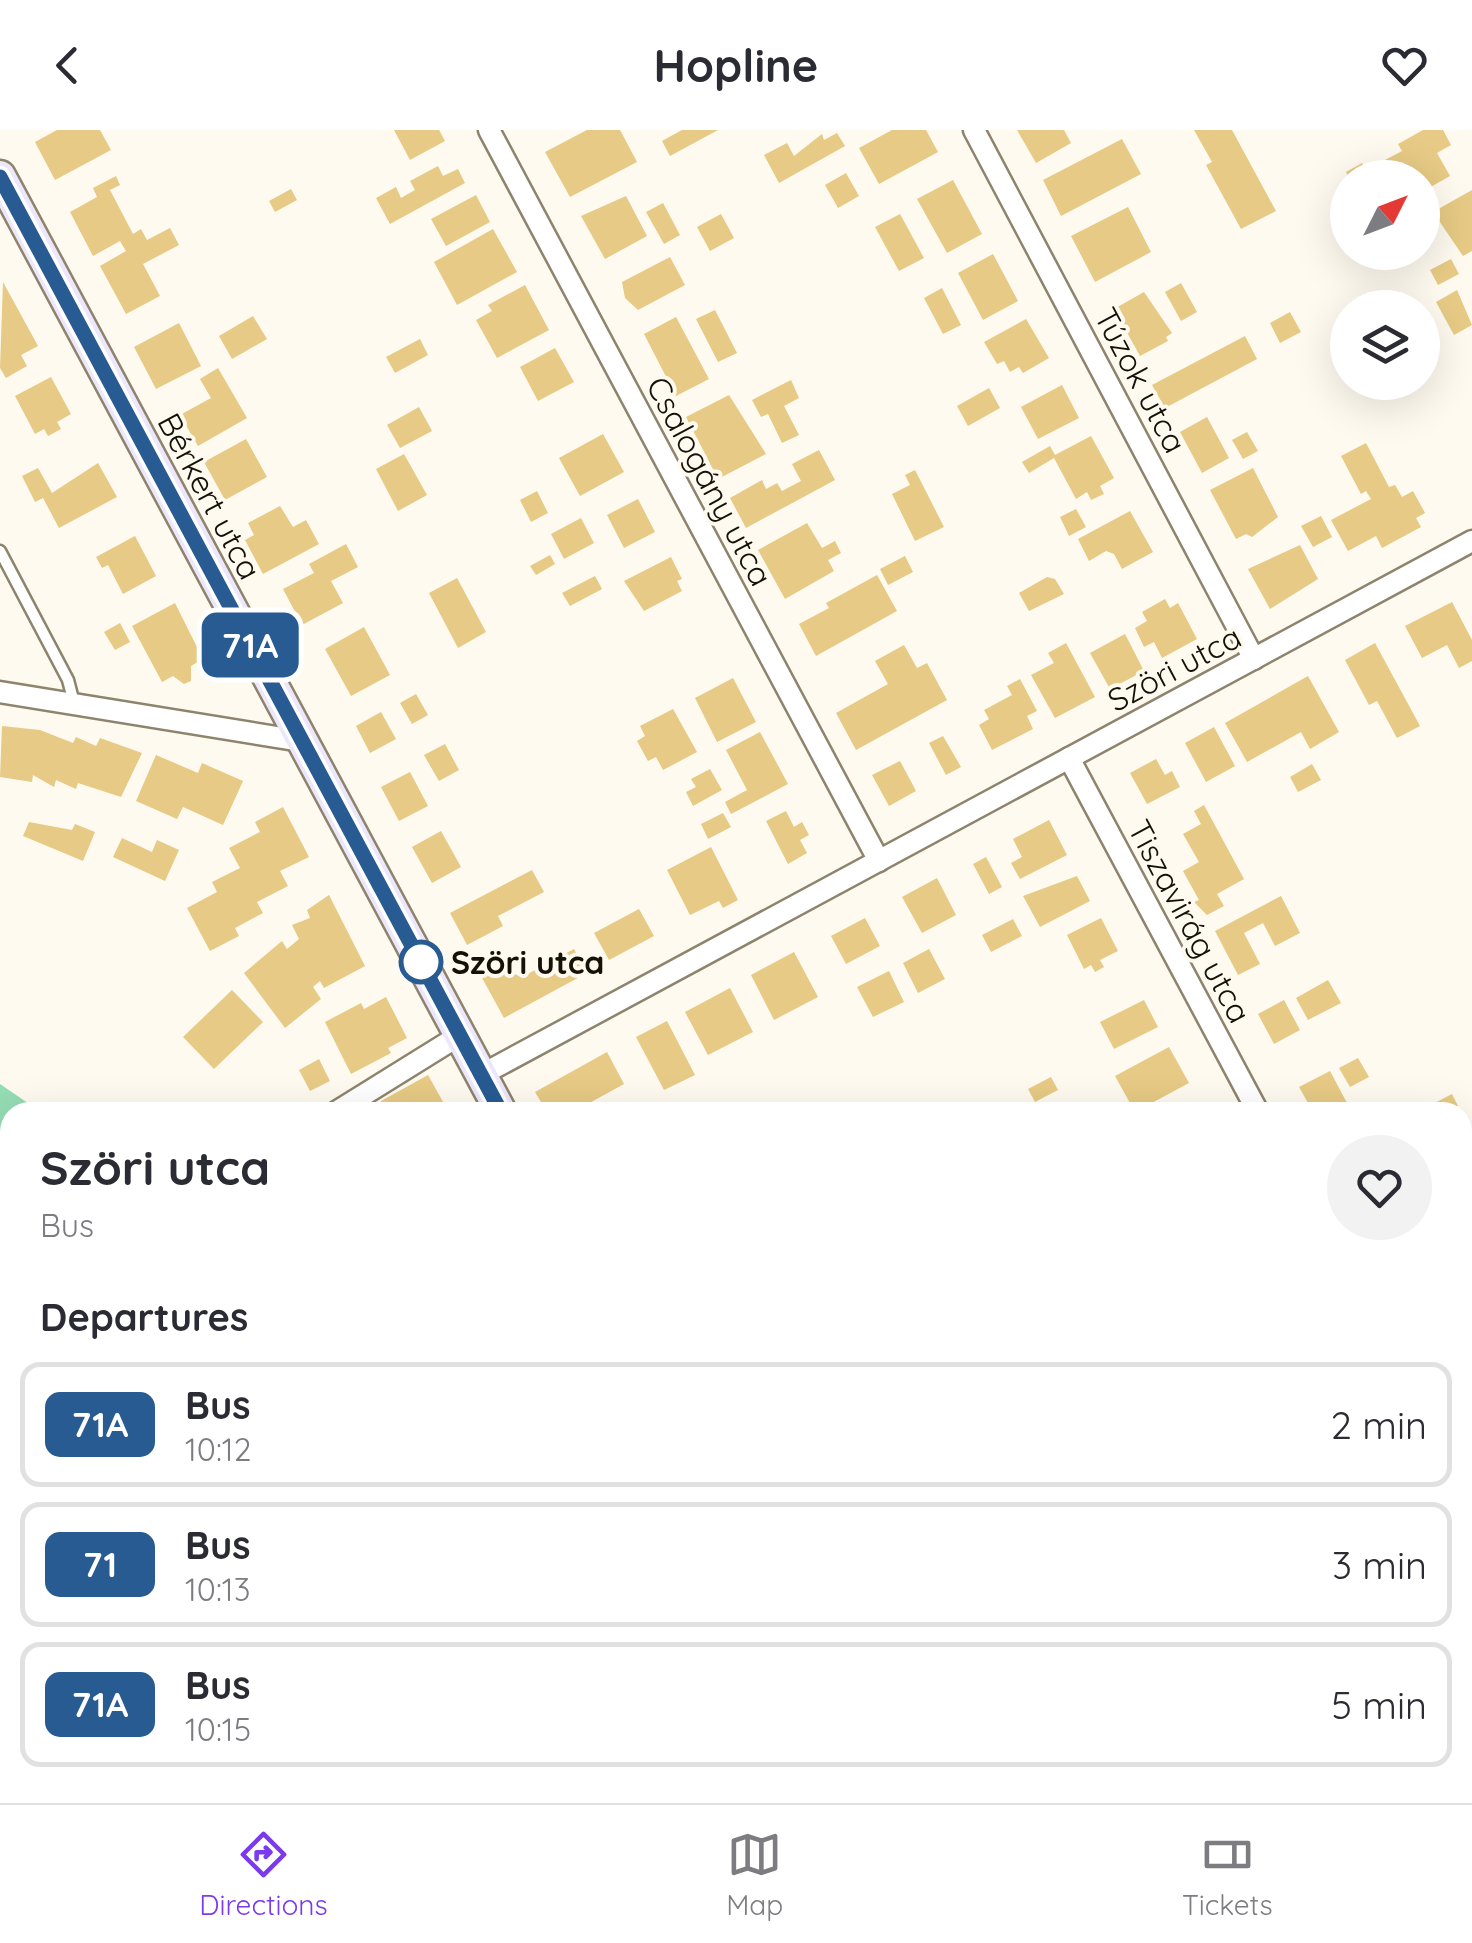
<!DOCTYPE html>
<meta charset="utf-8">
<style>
:root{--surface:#fff;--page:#f2f2f3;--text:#2b2b33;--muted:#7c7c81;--line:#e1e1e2;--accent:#7c3aed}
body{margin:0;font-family:Quicksand,sans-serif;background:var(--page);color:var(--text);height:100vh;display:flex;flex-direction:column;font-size:38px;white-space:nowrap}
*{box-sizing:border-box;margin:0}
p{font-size:32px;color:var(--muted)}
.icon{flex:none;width:55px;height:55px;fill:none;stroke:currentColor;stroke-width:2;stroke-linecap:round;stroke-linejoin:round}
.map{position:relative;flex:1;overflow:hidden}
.details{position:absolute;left:0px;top:972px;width:1472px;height:702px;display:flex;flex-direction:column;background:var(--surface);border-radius:30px 30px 0 0;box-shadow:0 10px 40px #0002}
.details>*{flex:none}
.badge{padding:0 20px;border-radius:15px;font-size:35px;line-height:65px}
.needle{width:65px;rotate:48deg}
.controls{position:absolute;left:1330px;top:30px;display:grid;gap:20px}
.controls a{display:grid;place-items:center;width:110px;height:110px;border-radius:50%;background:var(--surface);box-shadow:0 10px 40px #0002;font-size:50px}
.map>.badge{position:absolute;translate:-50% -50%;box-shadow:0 0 0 5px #fff}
h2{padding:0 40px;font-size:38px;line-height:90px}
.round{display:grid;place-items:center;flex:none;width:105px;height:105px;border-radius:52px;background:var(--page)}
.overview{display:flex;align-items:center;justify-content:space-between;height:170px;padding:0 40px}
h1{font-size:48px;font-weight:700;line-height:75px}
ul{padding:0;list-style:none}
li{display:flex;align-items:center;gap:30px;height:125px;margin:0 20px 15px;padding:0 20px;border:5px solid var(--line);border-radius:20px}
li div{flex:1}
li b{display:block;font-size:38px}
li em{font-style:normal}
li .badge{min-width:110px;font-weight:700;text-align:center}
header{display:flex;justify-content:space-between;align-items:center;height:130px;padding:0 40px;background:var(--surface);font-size:45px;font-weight:700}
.dock{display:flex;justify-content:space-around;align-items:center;height:140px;border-top:2px solid var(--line);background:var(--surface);font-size:28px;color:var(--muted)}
.dock a{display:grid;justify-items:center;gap:5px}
.dock .selected{color:var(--accent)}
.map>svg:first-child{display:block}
</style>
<header><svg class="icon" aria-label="back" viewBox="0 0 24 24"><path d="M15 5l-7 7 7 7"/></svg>Hopline<svg class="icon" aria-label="heart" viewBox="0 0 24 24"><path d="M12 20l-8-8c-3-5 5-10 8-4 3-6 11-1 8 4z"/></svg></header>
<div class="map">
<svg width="1472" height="1673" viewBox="0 0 1472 1673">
<rect width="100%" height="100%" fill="#fefaef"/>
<!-- forest -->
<path fill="#94dcb3" d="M0,954L41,982H10V1045L0,1038Z"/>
<!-- building -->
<g fill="#e6ca85">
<path d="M57,0H100L111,20L55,50L35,12Z"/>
<path d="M394,0H439L445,11L410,30Z"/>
<path d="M587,0H620L637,32L570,67L545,22Z"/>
<path d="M682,0H718L670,26L662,11Z"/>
<path d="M892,0H926L938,22L879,54L859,18Z"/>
<path d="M1017,0H1064L1071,13L1036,33Z"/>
<path d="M1194,0H1232L1276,81L1241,99L1206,35L1212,32Z"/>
<path d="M1423,0H1443L1451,15L1437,23L1450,46L1427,59L1422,58V48H1349L1346,42L1362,33L1366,40L1402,21L1398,14Z"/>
<path d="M837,3L845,16L779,53L764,25L787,13L794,26L822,4L824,10Z"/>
<path d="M1122,9L1141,44L1061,86L1043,50Z"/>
<path d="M438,36L443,46L458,39L465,53L390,94L376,68L396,57L401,68L415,60L410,51Z"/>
<path d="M846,43L859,66L838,78L825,55Z"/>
<path d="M116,46L120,55L110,60L133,104L141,99L147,110L170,98L179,115L143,134L160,166L126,184L100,136L126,121L120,111L93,126L70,82L97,67L93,58Z"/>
<path d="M953,50L982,104L947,123L917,69Z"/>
<path d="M291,59L297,70L275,82L269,71Z"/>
<path d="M1472,60V121L1463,126L1433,82Z"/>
<path d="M476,65L490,92L446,116L431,89Z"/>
<path d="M626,66L647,106L605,129L581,86Z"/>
<path d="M663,73L680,105L664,114L646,82Z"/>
<path d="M1128,77L1151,122L1095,152L1071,106Z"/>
<path d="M721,84L734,108L710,121L697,97Z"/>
<path d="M900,84L924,128L899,141L875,97Z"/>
<path d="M493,99L517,142L457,175L434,132Z"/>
<path d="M993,124L1018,171L983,190L958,143Z"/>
<path d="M670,127L685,155L638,180L625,168L622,152Z"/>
<path d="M1451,129L1459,144L1438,155L1430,140Z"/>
<path d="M3,152L38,216L21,225L27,236L6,248L0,238Z"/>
<path d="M1181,153L1197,182L1181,191L1165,162Z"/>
<path d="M525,155L549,200L497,228L476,190L492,181L488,175Z"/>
<path d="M942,158L961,195L943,204L924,168Z"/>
<path d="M1457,160L1472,195L1454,205L1436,172Z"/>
<path d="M1144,162L1172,203L1166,207L1168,211L1140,226L1114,179Z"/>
<path d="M715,180L737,223L718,232L696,189Z"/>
<path d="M1290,182L1301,202L1280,213L1270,193Z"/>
<path d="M253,186L267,209L232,229L219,206Z"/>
<path d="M676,187L709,249L676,266L644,204Z"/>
<path d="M1026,189L1049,228L1023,243L1019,237L1010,242L1004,231L997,234L984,212Z"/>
<path d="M179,193L201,236L156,259L134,217Z"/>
<path d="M1245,206L1257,229L1165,278L1152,255Z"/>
<path d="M420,209L428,225L395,243L386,227Z"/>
<path d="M555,218L574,252L538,271L520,237Z"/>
<path d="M218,238L247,288L198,316L180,285L211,268L200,249Z"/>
<path d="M51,247L71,284L57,292L61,299L48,306L44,299L35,304L15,266Z"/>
<path d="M791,250L799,268L784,276L799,305L782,313L768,284L761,287L752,270Z"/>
<path d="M1062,255L1079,288L1038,309L1021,277Z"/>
<path d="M989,258L1000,278L968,296L957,276Z"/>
<path d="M729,265L766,324L718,349L686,287Z"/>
<path d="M419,277L432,301L400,318L387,295Z"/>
<path d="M1207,287L1229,328L1202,343L1180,302Z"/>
<path d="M1247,302L1258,321L1243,329L1232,310Z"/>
<path d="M603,304L624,342L580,366L559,328Z"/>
<path d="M1091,306L1114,348L1100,356L1104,364L1091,370L1087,362L1076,369L1054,328L1029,343L1022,332L1050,316L1055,325Z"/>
<path d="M246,309L267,347L225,370L204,332Z"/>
<path d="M1366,313L1389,357L1395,355L1402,367L1413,361L1425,383L1416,388L1421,397L1382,418L1376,406L1348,421L1331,390L1371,369L1366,361L1361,364L1341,326Z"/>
<path d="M819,320L835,350L746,398L730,368L762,350L766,359L777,353L782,361L801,351L792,334Z"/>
<path d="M404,324L427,365L398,381L376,339Z"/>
<path d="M98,333L117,367L59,398L43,368L35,372L22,346L38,338L52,363Z"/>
<path d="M1253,338L1278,387L1252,407L1246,404L1236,409L1210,360Z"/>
<path d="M915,340L944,397L915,411L892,364L910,355L905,345Z"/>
<path d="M537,361L548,383L531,392L520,370Z"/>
<path d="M638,369L655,402L624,418L607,385Z"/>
<path d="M280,376L293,397L306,390L319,414L263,444L245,410L254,405L248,393Z"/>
<path d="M1076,379L1086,397L1069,406L1060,387Z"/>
<path d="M1130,381L1153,422L1122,439L1114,424L1106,421L1089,431L1078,409Z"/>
<path d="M1321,386L1332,407L1313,417L1301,396Z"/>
<path d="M581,388L594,413L564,429L551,404Z"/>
<path d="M807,393L822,418L835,411L841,423L828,430L834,441L785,469L758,420Z"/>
<path d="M135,406L156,446L123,464L108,435L102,438L96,427Z"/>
<path d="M346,414L358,437L331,451L343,473L302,495L283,459L314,443L309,434Z"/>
<path d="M1300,415L1318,449L1270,479L1248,439Z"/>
<path d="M550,425L555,434L536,445L530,436Z"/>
<path d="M905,426L913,442L888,455L880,439Z"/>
<path d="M671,427L682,449L677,451L682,461L644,481L624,451Z"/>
<path d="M877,445L897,481L816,526L799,494L829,478L826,473Z"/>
<path d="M595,446L602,459L570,476L562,463Z"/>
<path d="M1047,447L1055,449L1064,464L1029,481L1019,463Z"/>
<path d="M457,448L486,502L458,518L429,463Z"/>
<path d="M1165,469L1170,478L1178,473L1197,509L1162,528L1154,512L1144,517L1135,498L1147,491L1142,482Z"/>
<path d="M1452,472L1472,510V531L1459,538L1447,515L1422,528L1405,496Z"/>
<path d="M175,473L203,529L191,536V551L184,554L173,546L162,552L132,496Z"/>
<path d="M120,493L130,512L115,520L104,502Z"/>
<path d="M364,497L390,545L351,566L325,519Z"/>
<path d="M1125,504L1144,541L1110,559L1090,523Z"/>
<path d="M1066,513L1095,567L1055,588L1031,545L1054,533L1048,523Z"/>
<path d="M1375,513L1420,596L1397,608L1377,571L1369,575L1345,530Z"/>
<path d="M904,515L917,538L927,533L947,570L856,620L836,583L888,554L875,531Z"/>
<path d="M1308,546L1339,602L1310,619L1301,602L1247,632L1225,593Z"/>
<path d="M733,548L756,592L717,612L695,568Z"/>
<path d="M1020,549L1037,581L1027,586L1033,599L992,620L979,595L989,589L984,580L1012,565L1007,556Z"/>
<path d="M416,564L428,585L412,594L400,573Z"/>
<path d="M673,579L697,622L663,640L656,627L648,631L637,611L645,606L640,596Z"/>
<path d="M381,582L396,609L370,623L356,596Z"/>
<path d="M2,596L40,600L73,613L76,607L96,616L100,608L142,623L121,667L78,653L76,659L56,650L54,657L33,645L32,652L0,647Z"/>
<path d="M1214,597L1235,636L1206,652L1185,613Z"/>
<path d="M760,602L788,654L731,684L725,672L747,660L726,620Z"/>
<path d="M943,606L961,637L946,645L929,613Z"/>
<path d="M445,614L459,640L439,651L424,625Z"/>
<path d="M156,625L198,643L202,633L243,651L223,695L183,677L177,689L136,671Z"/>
<path d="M1156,629L1165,645L1172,641L1180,657L1147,674L1130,643Z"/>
<path d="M900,631L916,661L889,676L872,645Z"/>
<path d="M1312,634L1321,650L1298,662L1290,647Z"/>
<path d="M710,639L722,660L693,676L686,662L696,657L691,649Z"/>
<path d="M410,642L428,676L399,691L381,657Z"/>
<path d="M1204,675L1244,749L1217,764L1224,776L1207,785L1194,772L1199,770L1183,741L1199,732L1183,704L1201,694L1194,681Z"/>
<path d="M283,677L309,727L280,741L288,756L257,772L263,783L235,798L239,806L210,821L187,778L217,762L212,752L240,738L229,718L260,702L255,692Z"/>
<path d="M786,681L794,697L802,692L809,705L800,710L807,723L788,734L766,691Z"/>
<path d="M723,683L731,697L708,709L701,694Z"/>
<path d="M1049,690L1067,725L1020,749L1011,733L1022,727L1013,709Z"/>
<path d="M29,692L72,700L75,694L95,702L83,731L23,706Z"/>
<path d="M441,701L461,737L432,753L412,717Z"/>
<path d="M122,708L152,722L157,710L179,720L165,751L113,727Z"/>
<path d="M711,717L738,770L723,778L719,771L690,785L667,740Z"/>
<path d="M986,727L1002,757L989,764L973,734Z"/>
<path d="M532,740L544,762L498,786L503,796L467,815L450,783Z"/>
<path d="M1077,746L1090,771L1040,797L1023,766Z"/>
<path d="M937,748L956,785L922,803L902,767Z"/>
<path d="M329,765L365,836L324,858L320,851L313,857L321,869L285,898L244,843L282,811L287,819L299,809L292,795L310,788L307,780Z"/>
<path d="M1281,766L1300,803L1275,816L1263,793L1244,803L1260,834L1238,845L1215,801Z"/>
<path d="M639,779L654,806L609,830L594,803Z"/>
<path d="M865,788L880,816L846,834L831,806Z"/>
<path d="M1101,788L1118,821L1100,830L1104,837L1095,842L1091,835L1084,839L1067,805Z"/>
<path d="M1013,789L1022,806L991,822L982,805Z"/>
<path d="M574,819L587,843L504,888L481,846L506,832L512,843L522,847Z"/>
<path d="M929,819L945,849L918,863L903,833Z"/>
<path d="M794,822L818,867L774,890L751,845Z"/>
<path d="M889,841L904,872L873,887L857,857Z"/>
<path d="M1328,850L1341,873L1308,890L1296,868Z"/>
<path d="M730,858L753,902L708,925L685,882Z"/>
<path d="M232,860L263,892L214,939L183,907Z"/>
<path d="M386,867L407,908L388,918L391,923L351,944L325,892L361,873L364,879Z"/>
<path d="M1144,870L1158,897L1114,919L1100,892Z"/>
<path d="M1284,870L1300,900L1274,914L1258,884Z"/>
<path d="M667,891L695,945L664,960L636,907Z"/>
<path d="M1169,917L1189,953L1135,982L1115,946Z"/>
<path d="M607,922L624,954L584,976L588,982H547L535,962Z"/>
<path d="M1358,928L1369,947L1350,957L1339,938Z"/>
<path d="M319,929L330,951L310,961L299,940Z"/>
<path d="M1330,941L1347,973L1330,982H1313L1299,957Z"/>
<path d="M428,945L447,979L387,982L381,971Z"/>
<path d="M1051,947L1058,960L1035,972L1028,959Z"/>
<path d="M1452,964L1458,976L1445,982H1428L1425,978Z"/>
<path d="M1472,1144V1190L1462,1195V1149Z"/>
<path d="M1,1387L5,1399L10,1397V1435L0,1439Z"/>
<path d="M10,1459V1517L0,1519V1461Z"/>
<path d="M1472,1510V1555L1462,1537V1515Z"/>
<path d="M10,1544V1578L2,1581L0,1548Z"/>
<path d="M35,1665H77V1666L38,1673Z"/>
<path d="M792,1665H817L821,1673H792Z"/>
<path d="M925,1665H967L971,1673H929Z"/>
</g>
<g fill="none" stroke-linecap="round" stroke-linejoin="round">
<defs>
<path id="lane" d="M0,421L68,550L74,573"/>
<g id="street">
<path d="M489,0L879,731"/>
<path d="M974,0L1254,529"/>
<path d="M0,562L301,611"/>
<path d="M1069,628L1258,982"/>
<path d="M481,945L1472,411"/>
<path d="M336,982L460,905"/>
<path d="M1462,1365L1472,1383"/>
</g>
<g id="secondary">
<path d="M0,46L501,982"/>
<path d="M866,1665L871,1673"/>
</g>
</defs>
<!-- lane casing -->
<use href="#lane" stroke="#8e846d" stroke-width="15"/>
<!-- street casing -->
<use href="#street" stroke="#8e846d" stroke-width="25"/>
<!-- secondary casing -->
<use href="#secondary" stroke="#8e846d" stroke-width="35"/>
<!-- path -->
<g stroke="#7e7a70" stroke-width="5" stroke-dasharray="8 8" stroke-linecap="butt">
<path d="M0,1021L10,1027"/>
<path d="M0,1138L10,1146"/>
<path d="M0,1173L10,1169"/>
<path d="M426,1665L431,1673"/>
<path d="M533,1665L538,1673"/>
</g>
<!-- lane -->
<use href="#lane" stroke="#fff" stroke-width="10"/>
<!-- street -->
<use href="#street" stroke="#fff" stroke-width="20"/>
<!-- secondary -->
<use href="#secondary" stroke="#ede7fc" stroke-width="30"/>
</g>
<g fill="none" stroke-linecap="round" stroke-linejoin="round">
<defs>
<path id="line" d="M0,47L501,982"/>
</defs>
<!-- line casing -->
<use href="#line" stroke="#fff" stroke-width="22"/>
<!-- line -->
<use href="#line" stroke="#275b91" stroke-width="15"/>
</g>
<!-- markers -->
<circle fill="#fff" stroke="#275b91" stroke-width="5" cx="421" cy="832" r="20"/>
<g text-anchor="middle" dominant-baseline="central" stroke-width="8" stroke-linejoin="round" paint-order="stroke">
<!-- street labels -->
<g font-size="32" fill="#141108" stroke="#fefaef">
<text transform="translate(1141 250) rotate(62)">Túzok utca</text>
<text transform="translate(710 351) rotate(62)">Csalogány utca</text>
<text transform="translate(210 366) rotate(62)">Bérkert utca</text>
<text transform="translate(1174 538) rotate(-28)">Szöri utca</text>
<text transform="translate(1190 791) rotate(62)">Tiszavirág utca</text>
</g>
<!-- stop labels -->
<g font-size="32" font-weight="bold" fill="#141108" stroke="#fefaef" text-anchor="start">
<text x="451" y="832">Szöri utca</text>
</g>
</g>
</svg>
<div class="controls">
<a><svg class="needle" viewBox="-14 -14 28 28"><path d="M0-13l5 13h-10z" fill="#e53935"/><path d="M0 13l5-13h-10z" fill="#7c7c81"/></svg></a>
<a><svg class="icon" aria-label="layers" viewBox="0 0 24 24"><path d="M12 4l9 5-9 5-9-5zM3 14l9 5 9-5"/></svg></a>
</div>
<b class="badge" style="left:250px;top:515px;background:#275b91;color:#fff">71A</b>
<section class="details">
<div class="overview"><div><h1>Szöri utca</h1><p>Bus</p></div><a class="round"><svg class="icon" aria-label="heart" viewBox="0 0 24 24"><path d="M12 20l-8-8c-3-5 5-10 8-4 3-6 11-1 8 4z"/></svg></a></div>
<h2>Departures</h2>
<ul>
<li><span class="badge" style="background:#275b91;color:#fff">71A</span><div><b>Bus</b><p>10:12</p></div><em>2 min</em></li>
<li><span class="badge" style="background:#275b91;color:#fff">71</span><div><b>Bus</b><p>10:13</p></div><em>3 min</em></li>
<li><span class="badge" style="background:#275b91;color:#fff">71A</span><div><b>Bus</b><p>10:15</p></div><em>5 min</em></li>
</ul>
</section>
</div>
<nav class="dock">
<a class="selected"><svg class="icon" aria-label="directions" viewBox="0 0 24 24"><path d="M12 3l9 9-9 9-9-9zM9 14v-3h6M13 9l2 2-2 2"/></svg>Directions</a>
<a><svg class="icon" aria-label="map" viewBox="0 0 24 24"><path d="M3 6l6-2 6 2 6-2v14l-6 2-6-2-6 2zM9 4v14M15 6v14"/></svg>Map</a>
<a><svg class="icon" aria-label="tickets" viewBox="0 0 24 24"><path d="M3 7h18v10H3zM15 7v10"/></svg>Tickets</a>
</nav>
